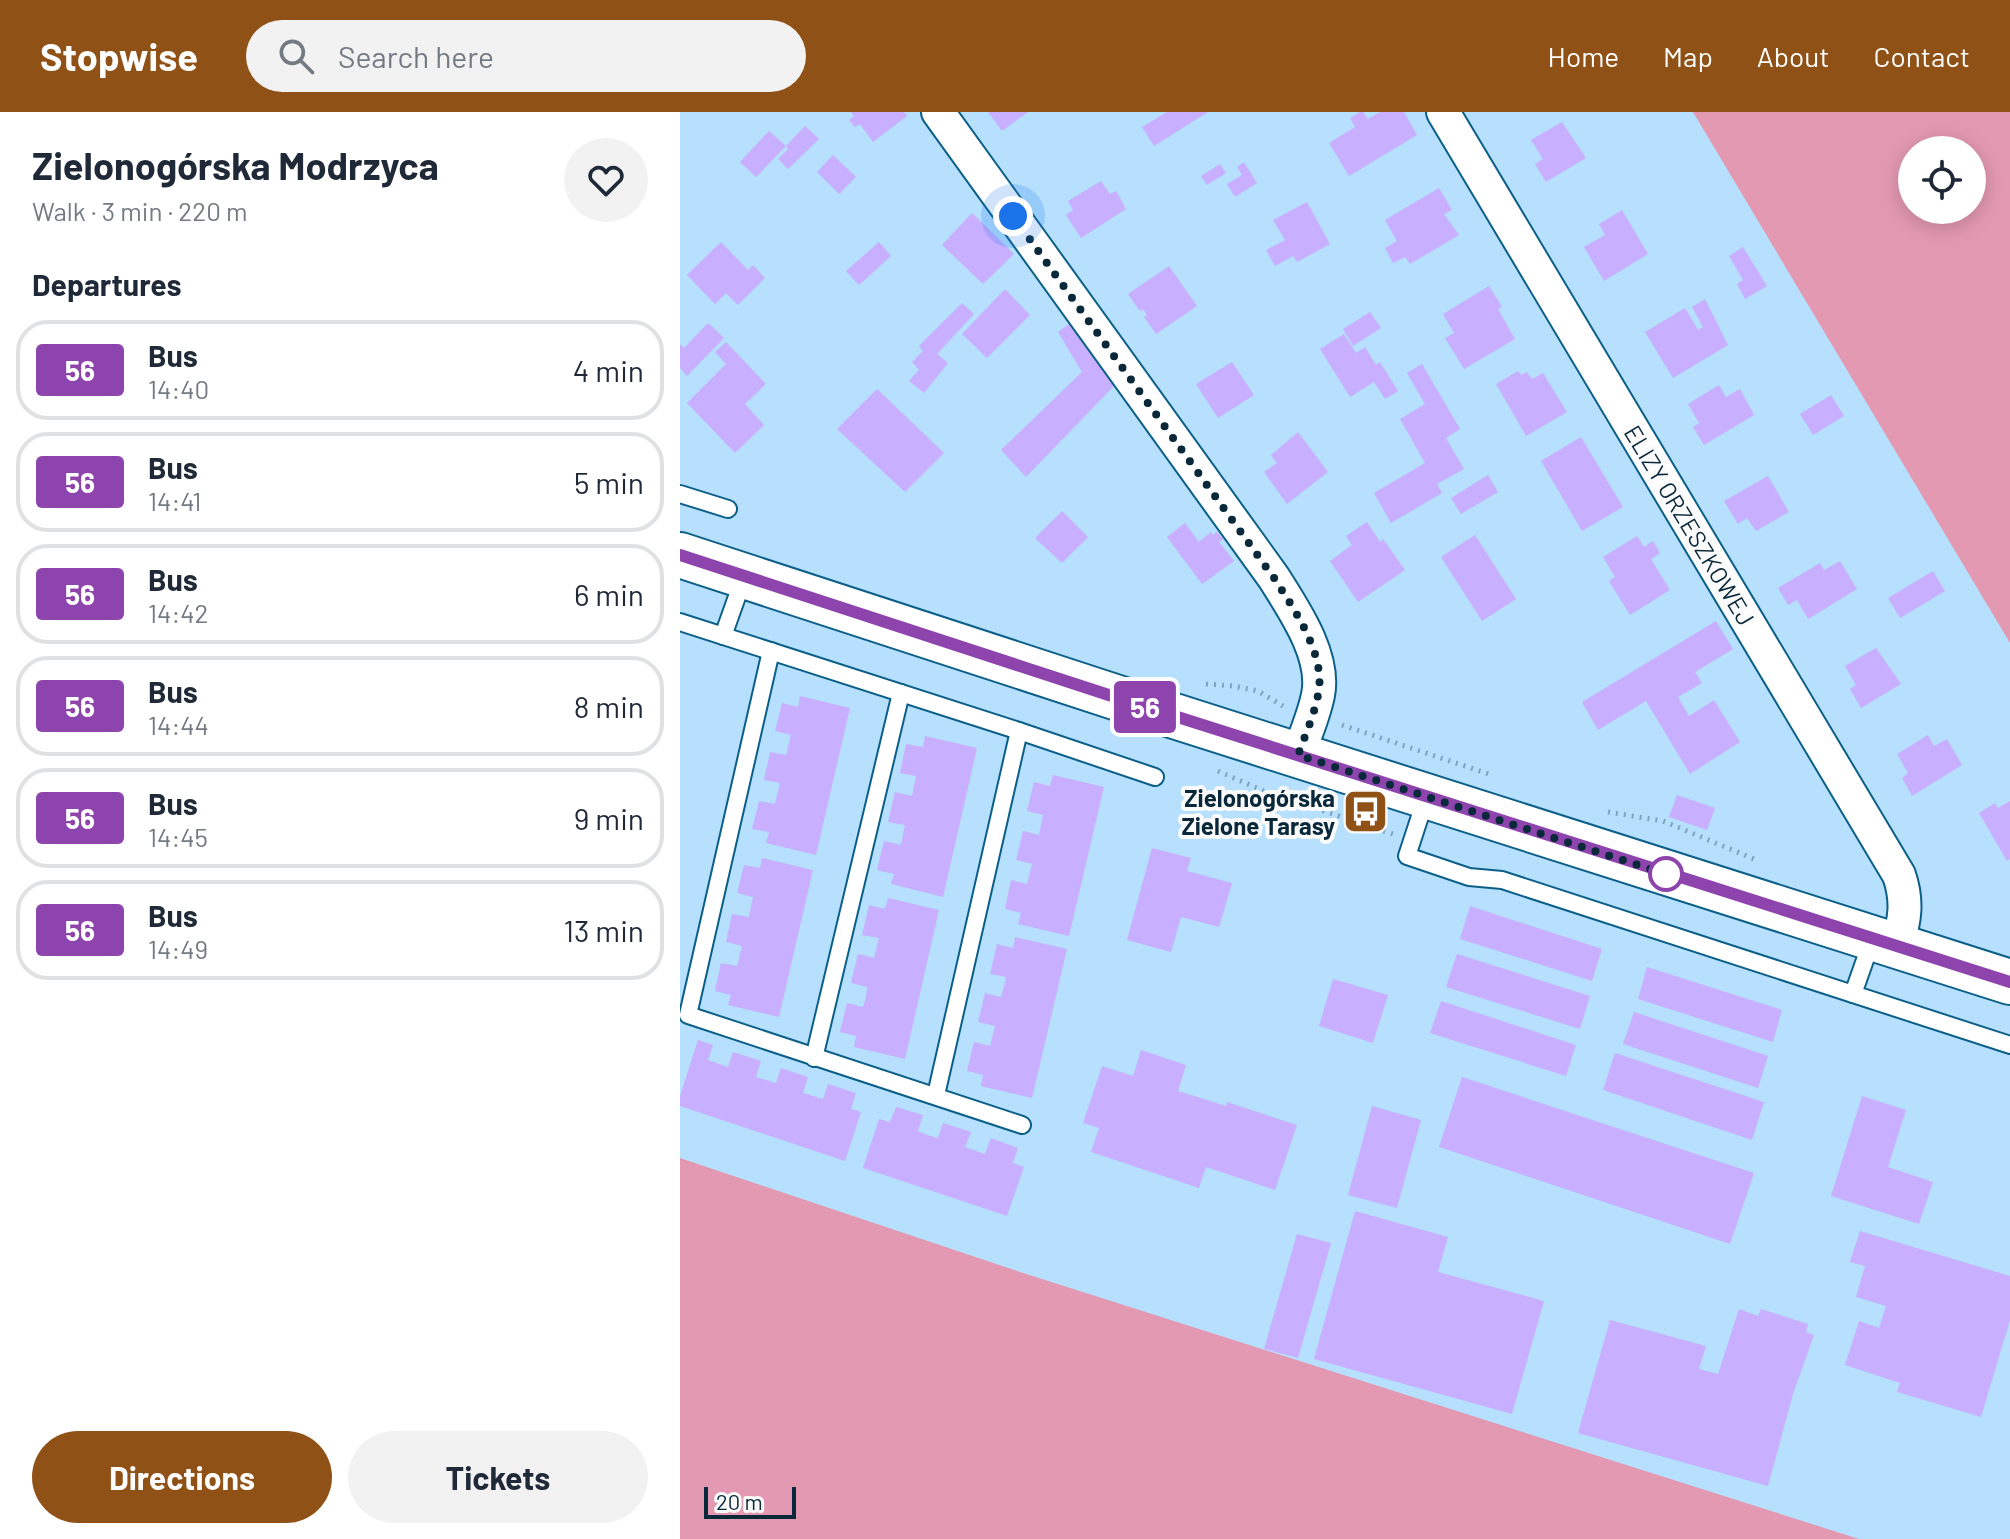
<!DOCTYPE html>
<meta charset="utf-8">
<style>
:root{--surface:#fff;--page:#f2f2f3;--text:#1f2937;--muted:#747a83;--line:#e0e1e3;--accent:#905117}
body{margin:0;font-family:Barlow,sans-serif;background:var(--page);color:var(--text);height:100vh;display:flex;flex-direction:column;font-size:30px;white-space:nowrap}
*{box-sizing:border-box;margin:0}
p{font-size:26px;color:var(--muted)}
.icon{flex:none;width:44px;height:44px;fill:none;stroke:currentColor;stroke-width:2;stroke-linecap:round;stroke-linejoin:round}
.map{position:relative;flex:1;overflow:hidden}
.sheet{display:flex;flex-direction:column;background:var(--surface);width:680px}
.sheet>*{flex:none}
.badge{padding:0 16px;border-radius:6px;font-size:28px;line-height:52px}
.controls{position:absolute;left:1218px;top:24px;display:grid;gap:16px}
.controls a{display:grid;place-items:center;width:88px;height:88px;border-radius:50%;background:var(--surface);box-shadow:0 4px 20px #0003;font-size:40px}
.scale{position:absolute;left:24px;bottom:20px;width:92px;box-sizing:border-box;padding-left:8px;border:4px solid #09283a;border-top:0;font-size:22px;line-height:28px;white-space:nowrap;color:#09283a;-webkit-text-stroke:6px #fbfbfb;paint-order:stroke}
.you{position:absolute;width:40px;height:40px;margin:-20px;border:6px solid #fff;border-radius:50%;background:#1a73e8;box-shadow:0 0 0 12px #1a73e833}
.map>.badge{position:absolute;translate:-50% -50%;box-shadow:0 0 0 4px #fff}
h2{padding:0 32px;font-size:30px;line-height:72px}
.round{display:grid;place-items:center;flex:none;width:84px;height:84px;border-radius:42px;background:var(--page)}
.overview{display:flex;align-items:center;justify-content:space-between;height:136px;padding:0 32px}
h1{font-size:38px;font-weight:700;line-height:60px}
.action{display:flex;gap:16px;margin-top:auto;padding:16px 32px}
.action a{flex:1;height:92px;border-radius:48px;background:var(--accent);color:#fff;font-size:32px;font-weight:700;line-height:92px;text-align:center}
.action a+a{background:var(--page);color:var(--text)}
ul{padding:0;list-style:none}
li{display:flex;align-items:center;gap:24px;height:100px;margin:0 16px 12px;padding:0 16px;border:4px solid var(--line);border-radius:32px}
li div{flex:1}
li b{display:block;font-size:30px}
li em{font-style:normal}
li .badge{min-width:88px;font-weight:700;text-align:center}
header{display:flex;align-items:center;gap:48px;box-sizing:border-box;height:112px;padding:0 40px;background:var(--accent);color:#fff}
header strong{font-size:38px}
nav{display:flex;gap:44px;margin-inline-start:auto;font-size:28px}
.search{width:560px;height:72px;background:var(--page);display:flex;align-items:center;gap:20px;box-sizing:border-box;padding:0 28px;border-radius:44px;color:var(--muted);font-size:30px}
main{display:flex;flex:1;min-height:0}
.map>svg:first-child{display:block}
</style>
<header>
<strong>Stopwise</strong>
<div class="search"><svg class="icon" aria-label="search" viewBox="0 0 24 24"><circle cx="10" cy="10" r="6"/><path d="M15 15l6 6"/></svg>Search here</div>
<nav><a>Home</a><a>Map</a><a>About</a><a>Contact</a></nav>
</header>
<main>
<section class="sheet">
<div class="overview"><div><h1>Zielonogórska Modrzyca</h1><p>Walk · 3 min · 220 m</p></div><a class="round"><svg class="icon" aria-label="heart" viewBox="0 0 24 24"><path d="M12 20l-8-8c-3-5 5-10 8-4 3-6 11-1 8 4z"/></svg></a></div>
<h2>Departures</h2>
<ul>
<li><span class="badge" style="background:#8e44ad;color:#fff">56</span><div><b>Bus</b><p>14:40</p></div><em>4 min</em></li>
<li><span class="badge" style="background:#8e44ad;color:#fff">56</span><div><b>Bus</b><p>14:41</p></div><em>5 min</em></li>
<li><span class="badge" style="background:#8e44ad;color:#fff">56</span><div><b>Bus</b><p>14:42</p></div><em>6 min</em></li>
<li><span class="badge" style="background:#8e44ad;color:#fff">56</span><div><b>Bus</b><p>14:44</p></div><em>8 min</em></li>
<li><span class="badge" style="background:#8e44ad;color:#fff">56</span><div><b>Bus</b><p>14:45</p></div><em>9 min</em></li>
<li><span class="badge" style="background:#8e44ad;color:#fff">56</span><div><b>Bus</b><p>14:49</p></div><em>13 min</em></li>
</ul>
<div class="action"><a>Directions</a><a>Tickets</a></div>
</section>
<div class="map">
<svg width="1330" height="1427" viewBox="0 0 1330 1427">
<rect width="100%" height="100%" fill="#b6e0fd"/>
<!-- green -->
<g fill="#e499b2" fill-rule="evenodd">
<path d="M1013,0H1330V531ZM1232,38H1292V98H1232Z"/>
<path d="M0,1046L340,1160L1179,1427H0Z"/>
</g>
<!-- building -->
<g fill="#c8afff">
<path d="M171,0H224L227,4L193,30L180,12L175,15L169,8L174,4Z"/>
<path d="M308,0H348L322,19Z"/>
<path d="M487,0H528L474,34L462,15Z"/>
<path d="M680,0H683L688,7L700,0H724L737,23L669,64L649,31L675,15L670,6Z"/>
<path d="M882,10L906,46L866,70L855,52L863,47L851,28Z"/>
<path d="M125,14L139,27L108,57L98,47L108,37L106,34Z"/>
<path d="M89,19L106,34L76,65L60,50Z"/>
<path d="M153,43L176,65L159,82L137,60Z"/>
<path d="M564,50L577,71L555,85L547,72L562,63L557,55Z"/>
<path d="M540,52L546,61L527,73L521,64Z"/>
<path d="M421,69L430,82L436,79L446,97L401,126L386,103L393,98L388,89Z"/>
<path d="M759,76L772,98L764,102L779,123L730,152L725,145L713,151L705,136L717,129L705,108Z"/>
<path d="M627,90L650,132L617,150L613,144L595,154L586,138L605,128L593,108Z"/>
<path d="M942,98L968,142L924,169L904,135L925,123L919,112Z"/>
<path d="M292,101L334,142L303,172L262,133Z"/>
<path d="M41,130L68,158L73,153L85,166L58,193L46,181L35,192L7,163Z"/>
<path d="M199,130L211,144L179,173L166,159Z"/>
<path d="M1063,135L1087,174L1065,187L1057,172L1063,168L1049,144Z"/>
<path d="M489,154L517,194L476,222L464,205L467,203L463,197L460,199L448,182Z"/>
<path d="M809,174L822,195L818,197L835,227L784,257L765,226L774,221L763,202Z"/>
<path d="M325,177L350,203L307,246L282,222Z"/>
<path d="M1025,187L1048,233L993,266L965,220L1005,196L1018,218L1023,215L1012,195Z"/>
<path d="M282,191L294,202L257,242L268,251L244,281L229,269L239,258L232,250L243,239L239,234Z"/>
<path d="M690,200L701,216L673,234L663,217Z"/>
<path d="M393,209L438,272L436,276L434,274L346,365L321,338L402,260L378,220Z"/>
<path d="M28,211L44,226L7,264L0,256V232L4,236Z"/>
<path d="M664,222L676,241L685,235L696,253L700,250L718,279L705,287L694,270L670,285L640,237Z"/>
<path d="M46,230L86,272L65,292L84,313L55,341L7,291L46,252L35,240Z"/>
<path d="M552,250L574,283L538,306L516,272Z"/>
<path d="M742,252L780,317L766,326L784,357L757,372L762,381L711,411L694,381L745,351L720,307L745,292L727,261Z"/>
<path d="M838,259L841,263L847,260L852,267L863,261L887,300L846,324L816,272Z"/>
<path d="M1039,273L1046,285L1060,277L1074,303L1024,333L1013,315L1019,311L1008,292Z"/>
<path d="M197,277L264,341L225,380L157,317Z"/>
<path d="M1151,283L1164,304L1133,323L1120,302Z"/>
<path d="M618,320L648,360L607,392L584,360L597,351L591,343Z"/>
<path d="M901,325L943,395L902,419L861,349Z"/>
<path d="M808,363L818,380L781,402L771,386Z"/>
<path d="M1088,364L1109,400L1076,419L1067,406L1058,412L1044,389Z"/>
<path d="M382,399L408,425L382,451L355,426Z"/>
<path d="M687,410L700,430L703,427L725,458L678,490L650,449L672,433L666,424Z"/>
<path d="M505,411L519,430L531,420L533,423L537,420L543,427L539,430L554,449L522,472L487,425Z"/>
<path d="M795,423L836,487L802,509L761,445Z"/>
<path d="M957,424L964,435L973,429L980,441L971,447L990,478L950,503L929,469L935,465L923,445Z"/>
<path d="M1160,449L1177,477L1128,507L1117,488L1108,493L1098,476L1140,451L1144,458Z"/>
<path d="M1253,459L1265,479L1220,506L1208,486Z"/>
<path d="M1036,509L1053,537L1015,560L1022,571L998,585L1009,604L1034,588L1060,630L1010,662L966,589L918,618L902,590Z"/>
<path d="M1196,536L1221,572L1181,596L1170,577L1176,573L1165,554Z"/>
<path d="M120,584L170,596L136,743L86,731L89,720L72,717L79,689L95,692L100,671L84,668L90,640L106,643L111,623L95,619L102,591L118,595Z"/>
<path d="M1248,623L1254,634L1267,627L1282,653L1232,684L1222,666L1228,661L1217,642Z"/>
<path d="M245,624L297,636L263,785L211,772L214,762L197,758L204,729L221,733L225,713L208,710L215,680L232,684L236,664L220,661L226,632L243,635Z"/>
<path d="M373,663L424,675L389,824L338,812L341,801L325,797L331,768L347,772L352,752L336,748L343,719L359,723L363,703L347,699L354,670L370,674Z"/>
<path d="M997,683L1035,696L1027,718L989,705Z"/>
<path d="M1330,689V747L1327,749L1299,701L1315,691L1318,696Z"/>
<path d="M472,736L511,746L507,759L552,771L539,815L501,805L491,840L447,828Z"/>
<path d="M82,746L133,758L99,905L48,893L51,883L35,879L41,851L57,854L62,834L46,830L52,802L69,805L73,785L57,781L64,753L80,756Z"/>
<path d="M208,786L259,798L225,947L174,935L176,924L160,920L167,891L183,895L186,885L187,875L171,871L178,842L194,846L199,826L182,823L189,793L205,797Z"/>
<path d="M790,794L922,837L912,869L780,827Z"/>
<path d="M335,825L387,837L352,986L301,974L303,963L287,959L294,930L310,934L315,914L298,910L305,881L321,885L324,875L326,865L310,862L317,832L333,836Z"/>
<path d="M777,842L910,884L900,917L766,875Z"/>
<path d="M967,855L1102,898L1093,930L958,887Z"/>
<path d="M653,867L708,883L693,931L639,914Z"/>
<path d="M761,889L896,933L886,964L750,921Z"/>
<path d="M954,900L1088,944L1078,976L943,932Z"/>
<path d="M18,928L33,933L28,948L48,955L53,940L81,949L76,965L96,971L101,956L128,965L123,981L143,987L148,972L176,981L171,997L181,1000L165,1049L0,994V984Z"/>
<path d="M461,938L506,953L498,979L546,994L547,990L617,1013L595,1078L526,1055L519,1076L411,1040L419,1016L403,1011L422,954L453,964Z"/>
<path d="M935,941L1084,990L1072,1028L923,978Z"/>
<path d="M782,965L1074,1061L1050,1132L759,1035Z"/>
<path d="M1182,984L1226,998L1208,1055L1253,1070L1239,1112L1151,1084Z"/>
<path d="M692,994L741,1008L717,1096L668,1083Z"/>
<path d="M216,995L243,1003L238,1019L247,1023L258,1026L263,1011L291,1020L285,1035L305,1042L311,1026L338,1036L333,1051L344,1055L327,1104L183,1056L199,1007L210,1010Z"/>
<path d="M675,1099L768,1125L758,1160L864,1189L832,1302L634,1247Z"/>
<path d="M1180,1119L1330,1164V1208L1301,1305L1217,1280L1220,1271L1165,1253L1179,1209L1199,1216L1206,1194L1176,1185L1185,1154L1170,1150Z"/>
<path d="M617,1122L651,1131L618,1246L584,1237Z"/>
<path d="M1059,1197L1078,1204L1081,1197L1128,1212L1126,1220L1134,1223L1113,1282L1088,1374L898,1321L930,1208L1026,1234L1019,1257L1038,1262Z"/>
</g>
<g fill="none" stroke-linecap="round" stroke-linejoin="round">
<defs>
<g id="lane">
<path d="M0,382L48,397"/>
<path d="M0,510L339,619L475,665"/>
<path d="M43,524L64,465"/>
<path d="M91,539L8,903L342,1013"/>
<path d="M746,686L727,744L789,765L822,768L1330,933"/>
<path d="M1173,882L1192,828"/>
<path d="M134,946L221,581"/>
<path d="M256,983L339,619"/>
</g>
<g id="street">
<path d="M258,0L594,466C614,498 646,544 638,583C634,603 625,624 618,643"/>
<path d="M763,0L1219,763C1228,789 1225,808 1217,834"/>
</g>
<path id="secondary" d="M0,443L441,587L1330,870"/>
</defs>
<!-- lane casing -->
<use href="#lane" stroke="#0b5f88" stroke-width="20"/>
<!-- street casing -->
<use href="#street" stroke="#0b5f88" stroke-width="36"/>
<!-- secondary casing -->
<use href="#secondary" stroke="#0b5f88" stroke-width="48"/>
<!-- path -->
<g stroke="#7ea4be" stroke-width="5" stroke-dasharray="2 6" stroke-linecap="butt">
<path d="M526,572L554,574L578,579L603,594"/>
<path d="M662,613L812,663"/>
<path d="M538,659L586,680L713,722"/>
<path d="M928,700L983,709L1074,747"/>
</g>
<!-- lane -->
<use href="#lane" stroke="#fff" stroke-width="16"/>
<!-- street -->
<use href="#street" stroke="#fff" stroke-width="32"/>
<!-- secondary -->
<use href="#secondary" stroke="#fff" stroke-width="44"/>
</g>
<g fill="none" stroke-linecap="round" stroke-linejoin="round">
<defs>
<path id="line" d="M0,443L441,587L1330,870"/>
</defs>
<!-- line casing -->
<use href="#line" stroke="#fff" stroke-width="18"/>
<!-- line -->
<use href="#line" stroke="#8e44ad" stroke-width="12"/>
<!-- walk -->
<path stroke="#09283a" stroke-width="8" stroke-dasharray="0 14.4" d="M333,104L594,466C614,497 647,544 638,583C634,603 625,624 618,643L995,765L986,762"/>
</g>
<!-- icons -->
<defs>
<symbol id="bus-square" viewBox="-11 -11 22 22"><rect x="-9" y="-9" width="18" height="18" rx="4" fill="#905117" stroke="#fbfbfb"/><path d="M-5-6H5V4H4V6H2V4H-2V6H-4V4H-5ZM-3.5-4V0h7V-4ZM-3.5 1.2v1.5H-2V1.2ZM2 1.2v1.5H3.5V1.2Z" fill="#fff"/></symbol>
</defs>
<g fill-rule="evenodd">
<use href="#bus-square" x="660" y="674" width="51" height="51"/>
</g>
<!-- markers -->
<circle fill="#fff" stroke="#8e44ad" stroke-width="4" cx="986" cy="762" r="16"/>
<g text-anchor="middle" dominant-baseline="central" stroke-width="8" stroke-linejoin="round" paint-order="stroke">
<!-- street labels -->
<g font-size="24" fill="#09283a" stroke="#fbfbfb">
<text transform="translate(1010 413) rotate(59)">ELIZY ORZESZKOWEJ</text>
</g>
<!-- poi labels -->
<g font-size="24" font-weight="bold" fill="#09283a" stroke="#fbfbfb" text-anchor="end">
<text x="655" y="685">Zielonogórska<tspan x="655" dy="28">Zielone Tarasy</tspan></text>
</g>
</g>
</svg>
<div class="controls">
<a><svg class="icon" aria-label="locate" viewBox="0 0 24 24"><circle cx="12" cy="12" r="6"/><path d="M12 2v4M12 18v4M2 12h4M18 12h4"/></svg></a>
</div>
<div class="scale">20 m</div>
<div class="you" style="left:333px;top:104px"></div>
<b class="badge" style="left:465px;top:595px;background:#8e44ad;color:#fff">56</b>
</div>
</main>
